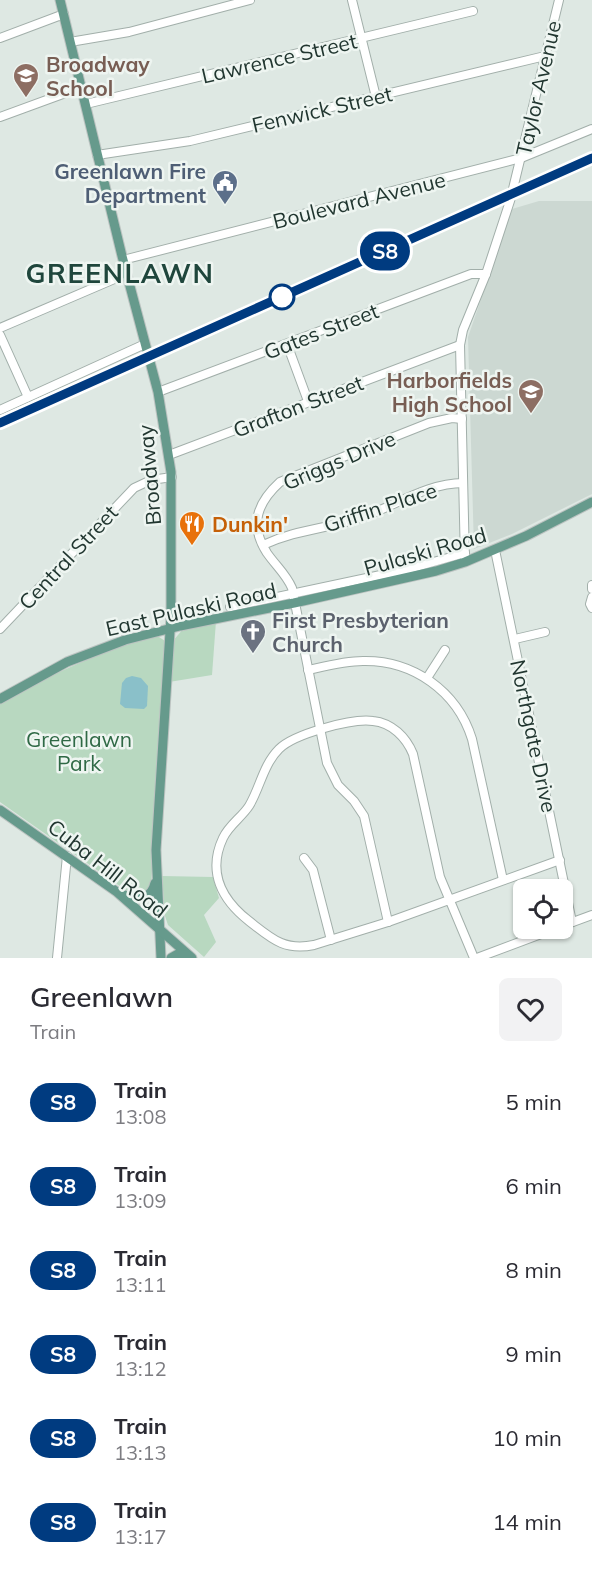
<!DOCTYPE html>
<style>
:root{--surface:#fff;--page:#f2f2f3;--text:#2b2b33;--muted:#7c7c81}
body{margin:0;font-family:Mulish,sans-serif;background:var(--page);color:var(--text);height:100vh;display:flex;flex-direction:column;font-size:22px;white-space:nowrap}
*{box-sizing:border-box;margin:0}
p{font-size:20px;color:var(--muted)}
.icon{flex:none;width:33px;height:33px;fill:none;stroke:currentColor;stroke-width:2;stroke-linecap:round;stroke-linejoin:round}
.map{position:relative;height:958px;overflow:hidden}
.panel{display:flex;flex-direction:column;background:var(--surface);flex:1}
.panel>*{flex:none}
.badge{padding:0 12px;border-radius:20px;font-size:21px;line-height:39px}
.buttons{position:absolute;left:513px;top:879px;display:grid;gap:12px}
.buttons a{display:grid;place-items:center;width:60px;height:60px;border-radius:9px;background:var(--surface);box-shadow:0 2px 4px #0004;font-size:30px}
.map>.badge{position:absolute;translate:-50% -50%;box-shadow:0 0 0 3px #fff}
.round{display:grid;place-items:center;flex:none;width:63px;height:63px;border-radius:9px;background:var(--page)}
.overview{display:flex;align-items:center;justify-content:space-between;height:102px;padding:0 30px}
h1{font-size:28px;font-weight:600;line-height:45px}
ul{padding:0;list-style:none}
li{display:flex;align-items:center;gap:18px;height:84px;padding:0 30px}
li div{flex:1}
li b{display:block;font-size:22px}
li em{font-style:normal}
li .badge{min-width:66px;font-weight:700;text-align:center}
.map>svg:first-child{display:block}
</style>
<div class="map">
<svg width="592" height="958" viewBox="0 0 592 958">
<rect width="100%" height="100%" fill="#dee8e3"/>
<!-- built -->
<path fill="#ccd8d2" d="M539,201H592V494L512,534L474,549L468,337L512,209Z"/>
<!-- green -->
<g fill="#b8d8c0">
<path d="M216,621L212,675L169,682L172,642L184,628Z"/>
<path d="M156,635L165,641L151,887L149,892L134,896L0,802V704L48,677L109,650Z"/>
<path d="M162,876L213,877L219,898L204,915L216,942L204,957L168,925L165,916Z"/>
</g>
<!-- water -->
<path fill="#8ac0c9" d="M132,676L141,678L148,686L147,706L144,709L125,708L120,704L122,683L126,678Z"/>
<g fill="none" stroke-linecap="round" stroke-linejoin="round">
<defs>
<g id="minor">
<path d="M352,0L376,97"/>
<path d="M0,38L64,14"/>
<path d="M70,42L129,32L250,0"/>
<path d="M86,104L473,11"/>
<path d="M0,117L82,87"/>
<path d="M97,155L190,141L545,56"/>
<path d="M123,260L521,158L592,129"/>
<path d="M0,328L126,274"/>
<path d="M0,335L28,397"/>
<path d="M287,344L308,401"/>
<path d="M158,392L471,274H486"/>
<path d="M0,410L145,344"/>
<path d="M169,455L460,345"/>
<path d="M263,545C295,530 324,529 357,519C392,508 426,483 463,483"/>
<path d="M495,550L572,922"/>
<path d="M465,562L460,345L463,330L486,274L510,201L559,0"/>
<path d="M592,585V589"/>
<path d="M592,597L590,604L592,608"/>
<path d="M230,607L409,569L465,553"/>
<path d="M0,629L134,488L151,480L172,477"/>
<path d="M515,639L545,632"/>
<path d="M308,670C326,666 345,661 363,661C413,660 457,691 472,739L503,880"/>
<path d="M427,678L445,650"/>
<path d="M304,858L313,870L331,940"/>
<path d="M388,922L364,816L354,801L338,785L327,763L292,588C286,574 276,566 267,553C249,525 257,503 280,482L429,423L452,418L462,419"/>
<path d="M562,926L592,915"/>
<path d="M57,958L67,856"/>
<path d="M474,958L440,877L413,754C406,737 392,723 373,721C352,718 294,734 279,749C263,765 260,788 249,806C242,817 229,825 223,838C207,872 222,900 249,921C272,939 284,951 314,945L388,922L560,860"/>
<path d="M477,958L557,928"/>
</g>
<g id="major">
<path d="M60,0L122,256L158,392L171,472V616L156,850L161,958"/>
<path d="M0,699L67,662L125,640L180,626L294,603L436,571L465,562L526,536L592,502"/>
<path d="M0,810L117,892L192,958"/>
<path d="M124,895C138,900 151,900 155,883"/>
<path d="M171,958L178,954L189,956"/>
</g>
</defs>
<!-- minor casing -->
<use href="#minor" stroke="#a2afaa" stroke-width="10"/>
<!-- major casing -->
<use href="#major" stroke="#bcc3c1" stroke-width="11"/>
<!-- minor -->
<use href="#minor" stroke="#fff" stroke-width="8"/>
<!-- major -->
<use href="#major" stroke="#669a8c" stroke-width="9"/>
<!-- rail -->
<path stroke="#5b726b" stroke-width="1.5" stroke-dasharray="12 6" stroke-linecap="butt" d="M0,424L592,158"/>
</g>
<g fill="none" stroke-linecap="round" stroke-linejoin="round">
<defs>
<path id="line" d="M0,423L592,158"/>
</defs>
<!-- line casing -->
<use href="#line" stroke="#fff" stroke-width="14"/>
<!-- line -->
<use href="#line" stroke="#003b80" stroke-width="9"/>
</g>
<!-- icons -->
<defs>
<symbol id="school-pin" viewBox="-11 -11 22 30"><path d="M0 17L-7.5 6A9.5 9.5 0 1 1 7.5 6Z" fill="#8d6e63" stroke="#eef5f1"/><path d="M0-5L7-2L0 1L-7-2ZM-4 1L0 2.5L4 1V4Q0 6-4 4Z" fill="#fff"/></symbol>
<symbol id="civic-pin" viewBox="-11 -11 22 30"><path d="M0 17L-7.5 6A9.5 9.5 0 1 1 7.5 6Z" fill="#5c6f8a" stroke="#eef5f1"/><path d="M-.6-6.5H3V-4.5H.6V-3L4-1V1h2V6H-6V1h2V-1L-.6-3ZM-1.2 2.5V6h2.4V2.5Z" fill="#fff"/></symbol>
<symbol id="restaurant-pin" viewBox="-11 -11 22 30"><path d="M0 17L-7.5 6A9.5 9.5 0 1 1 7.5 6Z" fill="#e8710a" stroke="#eef5f1"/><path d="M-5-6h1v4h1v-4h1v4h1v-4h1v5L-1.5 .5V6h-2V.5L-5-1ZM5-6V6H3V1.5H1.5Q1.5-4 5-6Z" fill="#fff"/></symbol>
<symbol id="church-pin" viewBox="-11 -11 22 30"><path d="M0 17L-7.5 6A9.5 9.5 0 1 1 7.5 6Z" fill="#6b7280" stroke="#eef5f1"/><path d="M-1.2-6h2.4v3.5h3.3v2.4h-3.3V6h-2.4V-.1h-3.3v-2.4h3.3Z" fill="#fff"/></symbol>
</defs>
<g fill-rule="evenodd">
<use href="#school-pin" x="11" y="61" width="30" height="40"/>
<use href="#civic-pin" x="210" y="168" width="30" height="40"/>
<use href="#school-pin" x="516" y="377" width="30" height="40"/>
<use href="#restaurant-pin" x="177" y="509" width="30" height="40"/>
<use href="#church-pin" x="238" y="617" width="30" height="40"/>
</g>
<!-- markers -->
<circle fill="#fff" stroke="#003b80" stroke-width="3" cx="282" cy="297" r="12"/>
<g text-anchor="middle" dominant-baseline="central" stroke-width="5" stroke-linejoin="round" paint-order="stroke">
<!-- street labels -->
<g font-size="21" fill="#213630" stroke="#eef5f1">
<text transform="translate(279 58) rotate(-13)">Lawrence Street</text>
<text transform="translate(538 88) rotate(-77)">Taylor Avenue</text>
<text transform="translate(322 109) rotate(-13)">Fenwick Street</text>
<text transform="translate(359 200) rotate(-14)">Boulevard Avenue</text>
<text transform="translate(321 331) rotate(-21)">Gates Street</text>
<text transform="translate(298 406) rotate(-21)">Grafton Street</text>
<text transform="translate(339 460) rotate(-23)">Griggs Drive</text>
<text transform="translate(149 475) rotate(-95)">Broadway</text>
<text transform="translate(380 507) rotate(-18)">Griffin Place</text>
<text transform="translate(425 551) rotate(-16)">Pulaski Road</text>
<text transform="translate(68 557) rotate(-47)">Central Street</text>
<text transform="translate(191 609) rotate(-13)">East Pulaski Road</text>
<text transform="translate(534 736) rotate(78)">Northgate Drive</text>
<text transform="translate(108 868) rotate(38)">Cuba Hill Road</text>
</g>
<!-- education labels -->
<g font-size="21" font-weight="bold" fill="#785e54" stroke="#eef5f1" text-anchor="start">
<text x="46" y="64">Broadway<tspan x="46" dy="24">School</tspan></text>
<text x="512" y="380" text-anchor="end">Harborfields<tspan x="512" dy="24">High School</tspan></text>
</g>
<!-- service labels -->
<g font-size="21" font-weight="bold" fill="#4e5e75" stroke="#eef5f1" text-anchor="end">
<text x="206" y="171">Greenlawn Fire<tspan x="206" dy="24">Department</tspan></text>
</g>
<!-- food labels -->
<g font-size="21" font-weight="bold" fill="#c56008" stroke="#eef5f1" text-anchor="start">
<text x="212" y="524">Dunkin'</text>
</g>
<!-- worship labels -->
<g font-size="21" font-weight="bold" fill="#5b616d" stroke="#eef5f1" text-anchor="start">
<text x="272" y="620">First Presbyterian<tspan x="272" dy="24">Church</tspan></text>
</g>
<!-- park labels -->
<g font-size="21" fill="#2f6945" stroke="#eef5f1">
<text x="79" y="739">Greenlawn<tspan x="79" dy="24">Park</tspan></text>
</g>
<!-- district labels -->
<g font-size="27" font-weight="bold" letter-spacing="1.5" fill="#1f463c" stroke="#eef5f1">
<text x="120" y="273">GREENLAWN</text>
</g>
</g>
</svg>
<div class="buttons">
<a><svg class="icon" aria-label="locate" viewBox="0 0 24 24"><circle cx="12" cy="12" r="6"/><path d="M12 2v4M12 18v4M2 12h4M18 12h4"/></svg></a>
</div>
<b class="badge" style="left:385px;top:251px;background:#003b80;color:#fff">S8</b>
</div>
<section class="panel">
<div class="overview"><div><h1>Greenlawn</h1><p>Train</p></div><a class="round"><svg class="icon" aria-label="heart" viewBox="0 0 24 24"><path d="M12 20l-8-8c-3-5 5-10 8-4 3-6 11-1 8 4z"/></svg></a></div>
<ul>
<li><span class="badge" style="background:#003b80;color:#fff">S8</span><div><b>Train</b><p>13:08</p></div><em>5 min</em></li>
<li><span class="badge" style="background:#003b80;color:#fff">S8</span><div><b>Train</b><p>13:09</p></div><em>6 min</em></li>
<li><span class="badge" style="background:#003b80;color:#fff">S8</span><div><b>Train</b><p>13:11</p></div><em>8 min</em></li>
<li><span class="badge" style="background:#003b80;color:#fff">S8</span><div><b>Train</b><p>13:12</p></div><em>9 min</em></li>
<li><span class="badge" style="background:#003b80;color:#fff">S8</span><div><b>Train</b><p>13:13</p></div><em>10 min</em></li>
<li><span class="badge" style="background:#003b80;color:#fff">S8</span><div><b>Train</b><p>13:17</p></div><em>14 min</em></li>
</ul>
</section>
